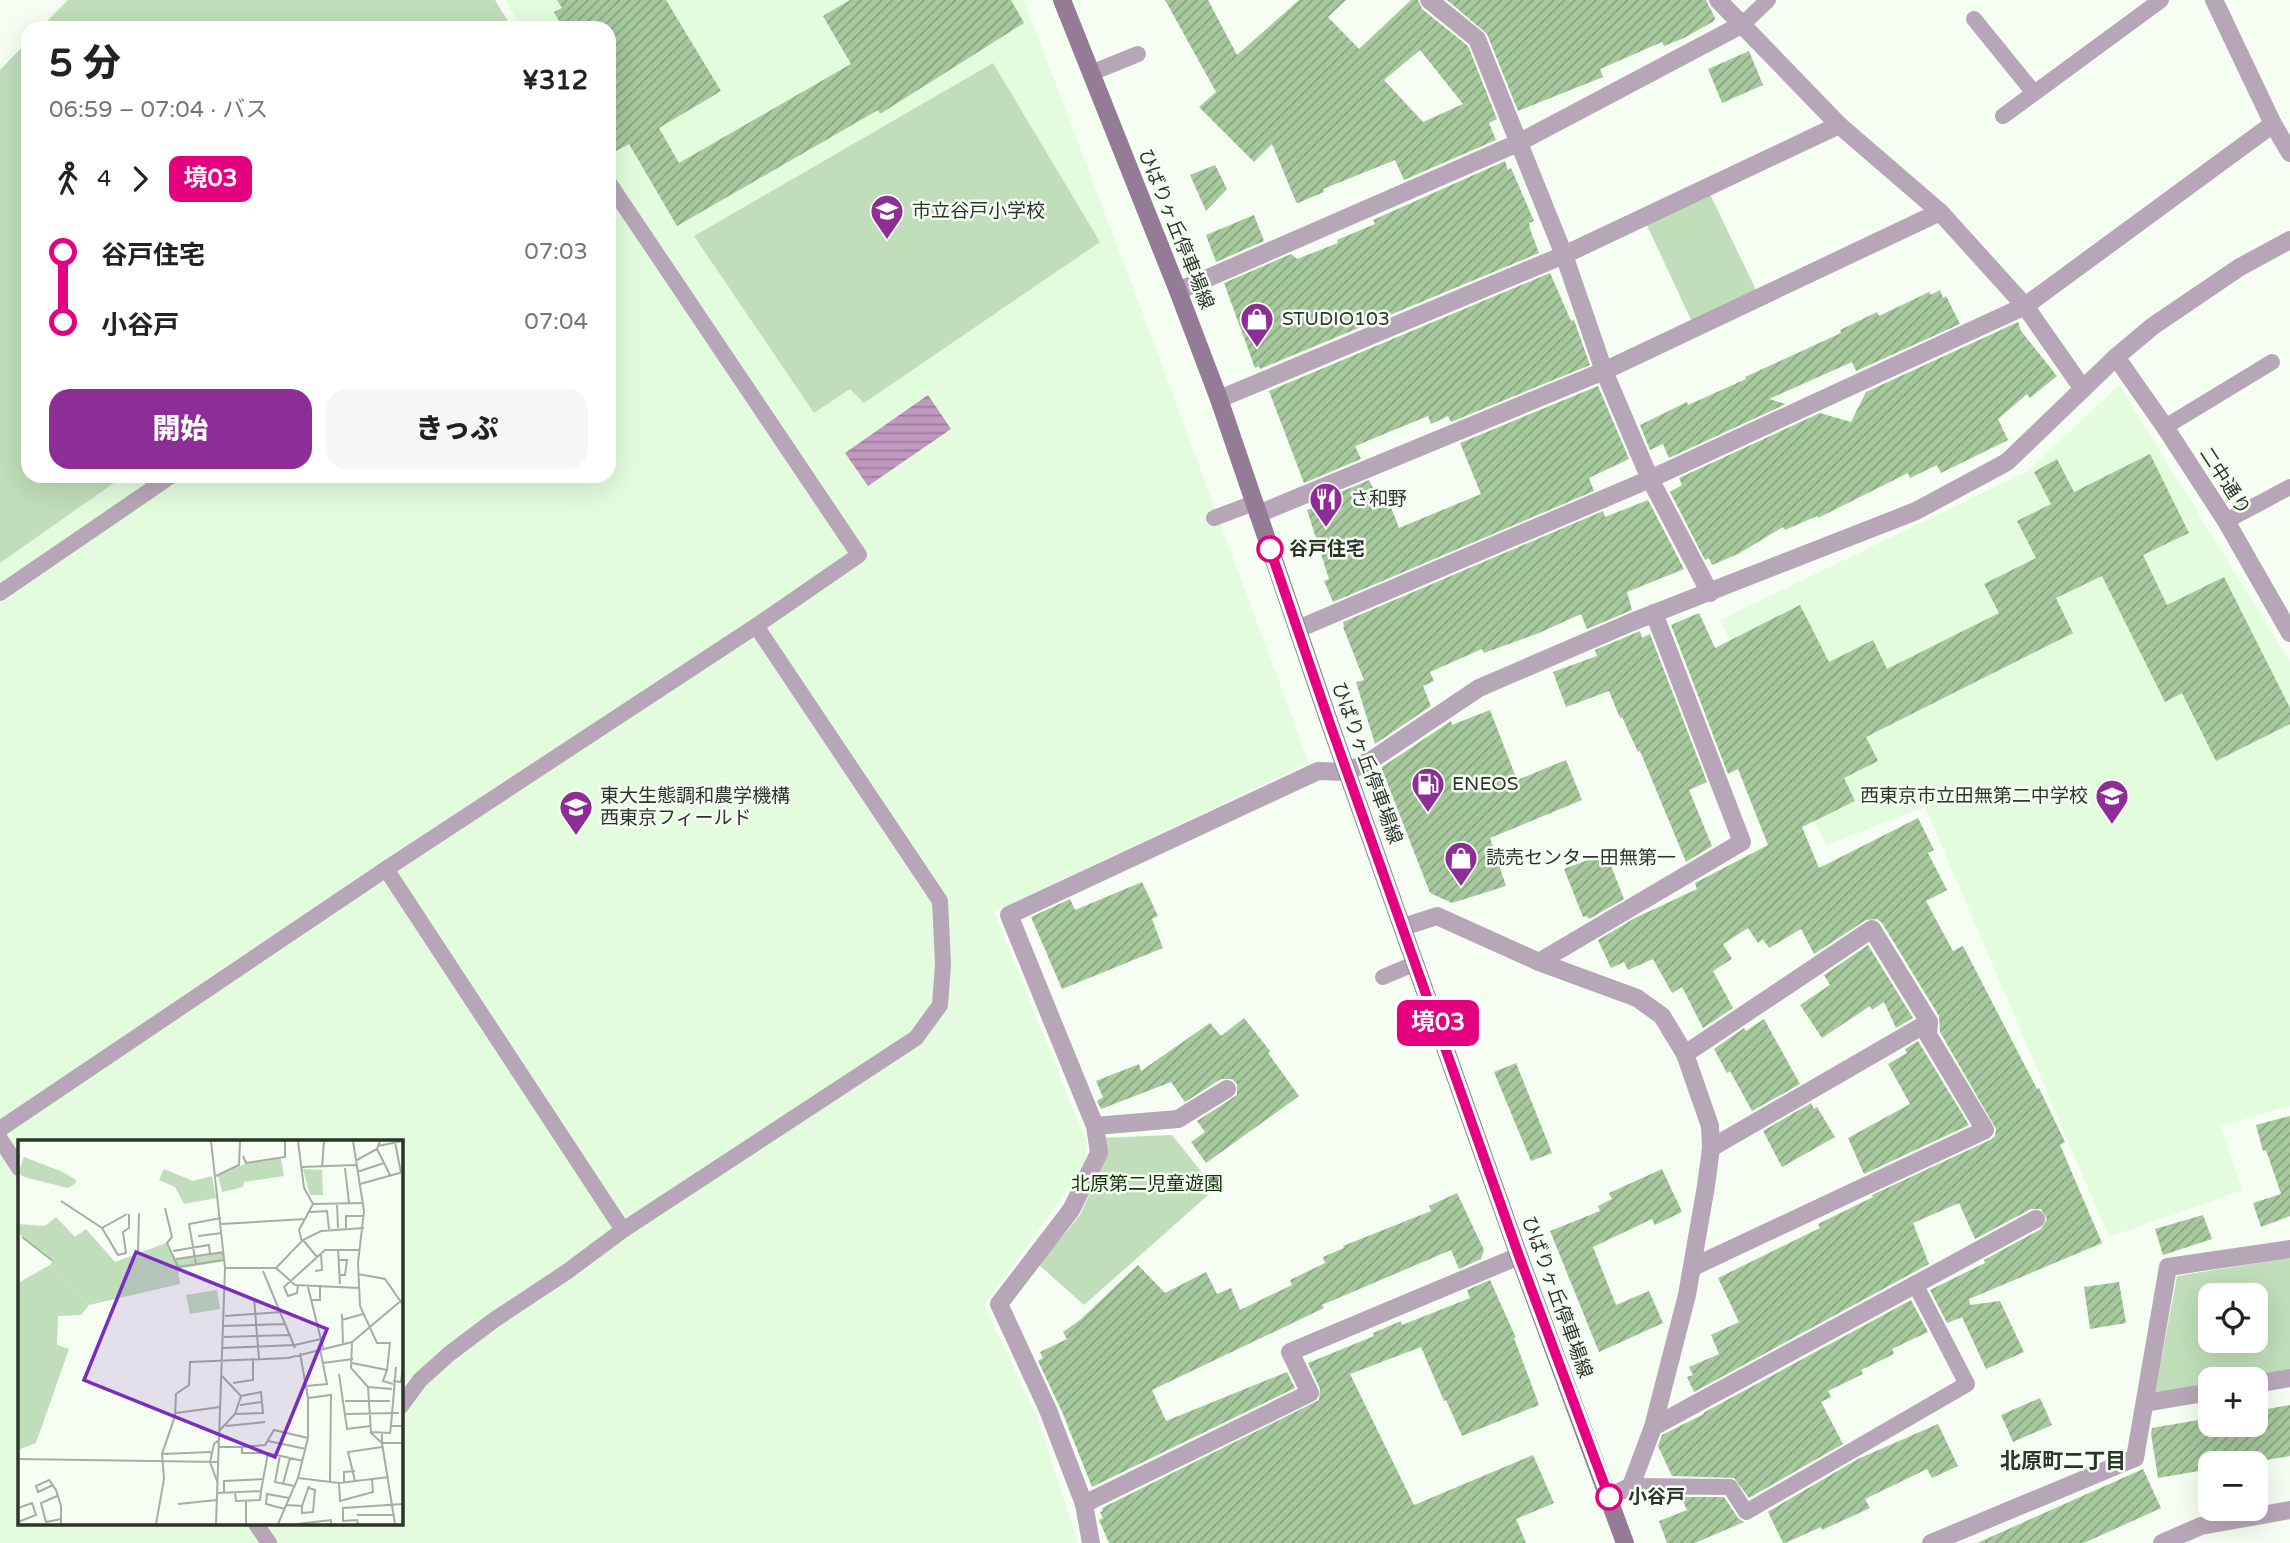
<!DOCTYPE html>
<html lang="ja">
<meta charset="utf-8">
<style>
:root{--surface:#fff;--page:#f6f6f6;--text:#222;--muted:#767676;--accent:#8e2d95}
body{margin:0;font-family:"Varela Round","Noto Sans JP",sans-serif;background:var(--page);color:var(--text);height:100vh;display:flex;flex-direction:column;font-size:26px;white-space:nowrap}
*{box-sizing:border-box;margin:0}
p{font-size:23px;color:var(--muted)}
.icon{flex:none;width:38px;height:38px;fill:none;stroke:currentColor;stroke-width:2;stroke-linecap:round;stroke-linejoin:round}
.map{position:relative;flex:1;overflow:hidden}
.drawer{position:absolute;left:21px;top:21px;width:595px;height:462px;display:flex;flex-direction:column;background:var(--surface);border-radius:21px;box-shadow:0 7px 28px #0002}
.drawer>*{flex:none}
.badge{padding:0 14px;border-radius:10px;font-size:24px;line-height:46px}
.fabs{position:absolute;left:2198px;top:1283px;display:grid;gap:14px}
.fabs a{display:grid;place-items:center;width:70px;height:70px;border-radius:14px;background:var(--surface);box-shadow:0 7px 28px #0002;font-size:35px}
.map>.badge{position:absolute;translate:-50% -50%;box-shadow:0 0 0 4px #fff}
.legs{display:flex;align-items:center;gap:10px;height:77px;padding:0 28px;font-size:23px}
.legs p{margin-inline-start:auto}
.headline{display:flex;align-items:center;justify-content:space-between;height:119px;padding:0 28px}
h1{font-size:38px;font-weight:800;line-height:52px}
.action{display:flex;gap:14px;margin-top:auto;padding:14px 28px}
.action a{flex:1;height:80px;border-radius:21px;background:var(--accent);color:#fff;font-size:28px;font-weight:800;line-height:80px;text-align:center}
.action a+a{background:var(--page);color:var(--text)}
ul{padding:0 28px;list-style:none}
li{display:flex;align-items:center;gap:24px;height:70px;font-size:26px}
li i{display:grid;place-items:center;width:10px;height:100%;margin:0 9px;background:currentColor}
li i::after{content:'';width:18px;height:18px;margin:-9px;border:5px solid;border-radius:50%;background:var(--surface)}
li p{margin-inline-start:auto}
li:first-child i{background:linear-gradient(#0000 50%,currentColor 0)}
li:last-child i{background:linear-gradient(currentColor 50%,#0000 0)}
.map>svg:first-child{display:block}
</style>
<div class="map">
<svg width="2290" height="1543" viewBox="0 0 2290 1543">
<defs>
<pattern id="water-rules" width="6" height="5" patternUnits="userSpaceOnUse" patternTransform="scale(1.75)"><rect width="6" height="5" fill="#bf98c0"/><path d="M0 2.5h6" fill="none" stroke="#9c7d9c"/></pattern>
<pattern id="building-hatch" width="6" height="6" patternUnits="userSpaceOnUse" patternTransform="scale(1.75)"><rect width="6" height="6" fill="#a6c99d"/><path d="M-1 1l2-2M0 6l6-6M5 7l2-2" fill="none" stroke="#88a480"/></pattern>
</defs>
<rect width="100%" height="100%" fill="#f6fef4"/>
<!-- built -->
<g fill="#e3fcdd" fill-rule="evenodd">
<path d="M505,0H1024L1143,314L1309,763L994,912L1086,1141L1087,1163L984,1305L1038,1419L1078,1543H0V563L124,476H609V28H522ZM19,1142H401V1524H19Z"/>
<path d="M2119,385L2290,662V1106L2220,1126L2243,1190L2109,1237L1925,807L1826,845L1720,620L2028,471Z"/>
</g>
<!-- green -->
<g fill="#c0deb9" fill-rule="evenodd">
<path d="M68,0H495L512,28H40Z"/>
<path d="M28,41V476H124L0,563V70Z"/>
<path d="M993,63L1100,242L864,403L850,389L814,413L694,236Z"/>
<path d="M1709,192L1757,292L1692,322L1645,221Z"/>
<path d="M1172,1135L1215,1189L1084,1305L1039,1265L1080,1215L1108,1154L1100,1138Z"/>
<path d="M2290,1258V1371L2243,1379H2210V1384L2155,1393L2177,1276ZM2210,1295H2256V1340H2210Z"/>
</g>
<!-- water -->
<path fill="url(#water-rules)" d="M928,395L951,429L868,486L845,453Z"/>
<!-- building -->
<g fill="url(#building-hatch)" fill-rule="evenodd">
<path d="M557,0H666L721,91L659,128L679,163L851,64L823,16L850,0H1011L1024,23L880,114L878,110L677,226L629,144L616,151L609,139V28H563L554,12L562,8Z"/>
<path d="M1165,0H1208L1237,55L1299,0H1346L1328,17L1359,49L1411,0H1418L1422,9L1468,46L1497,119L1489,123L1496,140L1404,180L1395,160L1323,189L1324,192L1298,203L1296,202L1272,144L1254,162L1199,107L1216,92ZM1420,50L1463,104L1423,122L1384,80Z"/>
<path d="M1447,0H1706L1715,18L1714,21L1684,38L1664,46L1662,42L1600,69L1603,77L1518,111L1487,34Z"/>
<path d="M1749,51L1763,85L1722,103L1708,69Z"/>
<path d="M1505,161L1508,170L1511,168L1534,221L1529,223L1530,229L1539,253L1260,369L1259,366L1255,368L1224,283L1291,254L1297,259L1338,243L1337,240L1375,224L1373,220Z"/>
<path d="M1215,165L1227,189L1206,211L1190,175Z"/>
<path d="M1254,215L1264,241L1216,262L1206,235Z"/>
<path d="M1550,273L1571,321L1574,320L1590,365L1451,422L1448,416L1431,424L1428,416L1355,446L1361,459L1304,483L1269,391Z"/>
<path d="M1940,290L1943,298L1946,296L1960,324L1856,371L1852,362L1769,399L1786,404L1669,458L1663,444L1650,450L1640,425L1687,402L1688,405L1746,379L1745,377L1841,333L1840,330L1877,312L1879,316L1929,292L1931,295Z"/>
<path d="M2018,322L2021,331L2057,376L2030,398L2027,394L1998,419L2008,440L1941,473L1937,465L1910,478L1908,473L1818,518L1817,516L1785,530L1783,527L1738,554L1712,565L1709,558L1705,560L1670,492L1682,485L1679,478L1820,413L1851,422L1866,392Z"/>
<path d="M1598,386L1629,459L1589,478L1594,491L1333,602L1324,581L1329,579L1307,510L1314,508L1312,504L1369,480L1375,492L1384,489L1399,528L1481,494L1460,443Z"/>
<path d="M2150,454L2189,533L2143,555L2167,605L2224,577L2290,708V724L2216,761L2182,693L2165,702L2102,576L2056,598L2073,633L1866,737L1878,761L1844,778L1855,801L1802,827L1819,868L1918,818L1934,850L1928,853L1947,890L1926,901L1953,951L1963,946L2037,1089L2039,1088L2065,1142L2060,1145L2102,1243L1969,1299L1970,1305L2000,1301L2024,1352L1986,1369L1962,1317L1947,1323L1930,1290L1985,1263L1984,1260L2041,1229L2047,1219L2041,1209H2031L1975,1239L1959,1203L1913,1223L1929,1264L1694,1392L1687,1377L1693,1375L1689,1367L1719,1354L1711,1335L1739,1322L1718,1278L1820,1228L1818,1224L1873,1197L1872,1195L1990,1140L1995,1136L1996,1129L1940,1032L1939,1016L1882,923L1877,919L1866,920L1814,954L1801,929L1769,948L1763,939L1758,943L1748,928L1723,944L1732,959L1713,971L1733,1008L1703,1028L1682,987L1672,993L1653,959L1628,970L1624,962L1611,968L1598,940L1635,918L1697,889L1695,883L1768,845L1738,769L1728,774L1671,625L1699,613L1715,648L1800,605L1829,662L1873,640L1887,669L1999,613L1984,584L2036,558L2017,521L2051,504L2034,472L2057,459L2074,492Z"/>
<path d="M1648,500L1684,569L1627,592L1632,610L1587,629L1581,614L1539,633L1484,653L1482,649L1430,672L1434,681L1423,686L1431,706L1375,744L1356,682L1364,680L1343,627H1344L1343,622L1603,511L1605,517Z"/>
<path d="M1640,631L1642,638L1650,634L1707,782L1689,790L1712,846L1686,862L1640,751L1638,752L1622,717L1620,718L1609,691L1566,707L1553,672L1597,656L1595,650Z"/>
<path d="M1490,710L1517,780L1566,760L1582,800L1490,838L1506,886L1452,903L1430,893L1382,769V767L1451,721L1452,725Z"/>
<path d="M1606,853L1624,899L1589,919L1587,916L1583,917L1564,869Z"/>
<path d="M1142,882L1158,916L1152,919L1163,948L1062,989L1031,917L1070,899L1075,910Z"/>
<path d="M1868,945L1913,1018L1896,1028L1884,1002L1872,1010L1870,1006L1822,1038L1800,1005L1830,985L1824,975Z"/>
<path d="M1244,1018L1270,1051L1268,1053L1299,1096L1206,1163L1191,1142L1205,1132L1197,1121L1237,1095V1084L1232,1079H1221L1185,1102L1171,1082L1101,1109L1097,1101L1103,1097L1096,1081L1139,1064L1141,1071L1210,1023L1221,1036Z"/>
<path d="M1764,1019L1800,1084L1752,1111L1730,1071L1727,1073L1714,1049L1744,1028L1746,1031Z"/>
<path d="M1918,1041L1969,1125L1864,1174L1848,1138L1910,1104L1888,1064L1907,1053L1905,1049Z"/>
<path d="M1516,1063L1552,1153L1531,1161L1494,1072Z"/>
<path d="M1811,1103L1814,1109L1817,1107L1835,1137L1782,1167L1763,1131Z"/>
<path d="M2290,1116V1216L2261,1227L2253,1203L2281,1194L2266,1150L2263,1151L2256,1125Z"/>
<path d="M1662,1169L1682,1212L1655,1225L1652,1219L1593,1247L1616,1305L1649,1291L1663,1323L1599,1352L1550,1231L1600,1211L1598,1206L1612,1199L1609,1193Z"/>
<path d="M1457,1193L1484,1250L1481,1259L1459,1269L1451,1250L1322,1305L1324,1308L1152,1390L1166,1421L1287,1372L1295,1388L1092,1487L1063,1414L1038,1361L1043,1358L1040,1352L1067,1339L1063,1332L1080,1320L1138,1265L1165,1293L1206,1272L1217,1294L1231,1288L1240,1310L1292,1285L1290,1280L1325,1263L1323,1257L1344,1248L1343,1246L1431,1211L1429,1206Z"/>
<path d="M2203,1215L2212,1239L2163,1255L2155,1229Z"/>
<path d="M1490,1280L1516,1338H1514L1539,1405L1462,1436L1446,1400L1444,1401L1421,1347L1350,1374L1414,1505L1533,1455L1554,1503L1516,1519L1526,1543H1109L1099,1520L1103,1518L1100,1512L1103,1511L1102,1508L1319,1400L1320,1389L1308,1363L1374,1336L1373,1333L1401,1321L1402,1325L1470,1298L1467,1290Z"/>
<path d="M2119,1282L2126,1323L2090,1329L2084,1287Z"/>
<path d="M1911,1300L1928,1332L1892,1349L1894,1354L1861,1370L1863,1374L1828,1391L1831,1397L1821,1402L1843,1444L1749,1498L1734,1478L1672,1476L1658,1446L1662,1435L1704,1414L1703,1413Z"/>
<path d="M2040,1398L2052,1425L2013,1442L2001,1415Z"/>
<path d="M2290,1405V1456L2249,1463H2210V1469L2158,1478L2151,1434L2152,1428L2210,1418V1424H2256V1411Z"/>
<path d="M1938,1424L1958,1466L1932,1478L1927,1469L1865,1499L1870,1508L1822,1530L1821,1527L1785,1543H1783L1768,1512L1764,1514L1858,1459Z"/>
<path d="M2143,1469L2161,1508L2084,1543H1977Z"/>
<path d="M1681,1497H1724L1738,1518L1744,1522L1695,1543H1667L1659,1521L1687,1510Z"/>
</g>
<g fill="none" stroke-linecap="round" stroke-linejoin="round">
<!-- service -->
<g stroke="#b7a6b7" stroke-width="16">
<path d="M1974,19L2034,93"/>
<path d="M1743,24L1768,0"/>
<path d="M1091,73L1138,54"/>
<path d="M2003,116L2161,0"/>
<path d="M2165,427L2272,362"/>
<path d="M1214,518L1254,503"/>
<path d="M2226,521L2290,487"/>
<path d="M0,593L171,476"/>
<path d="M386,869L623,1230"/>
<path d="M1383,977L1416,963"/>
<path d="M0,1129L386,869L756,626L859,555L609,183"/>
<path d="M0,1139L19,1168"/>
<path d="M401,1406L420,1380L449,1354L494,1320L568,1271L623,1230L916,1038L940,1005L943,964L940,901L756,626"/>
<path d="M1631,1486L1730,1487L1746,1512L1967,1384L1915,1284"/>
<path d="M256,1524L269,1543"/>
</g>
<!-- minor -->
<g stroke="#b7a6b7" stroke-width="18">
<path d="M1429,0L1477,39L1564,255L1604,371L1650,479L1710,593"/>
<path d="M1718,0L1839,125L1940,212L2025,306L2083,389"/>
<path d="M2214,0L2273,124L2290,153"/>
<path d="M1178,291L1518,143L1743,24"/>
<path d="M2116,357L2165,427L2226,521L2290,633"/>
<path d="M1219,399L1564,255L1839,125"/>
<path d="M1258,514L1604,371L1940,212"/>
<path d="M1298,629L1650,479L2025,306L2273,124"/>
<path d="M1403,927L1437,916L1539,962L1637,998L1662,1016L1685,1054L1710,1126L1711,1148L1706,1186L1687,1295L1653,1427L1631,1486L1609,1497"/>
<path d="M1539,962L1742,842L1654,613"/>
<path d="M1685,1054L1872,929L1929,1022L1928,1035L1985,1130L1693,1267"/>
<path d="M1095,1126L1178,1119L1227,1089"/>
<path d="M1711,1148L1929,1022"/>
<path d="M2256,1384L2290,1378"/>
<path d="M2145,1403L2210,1392"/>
<path d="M1653,1427L2036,1219"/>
<path d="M1084,1504L1310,1393L1290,1352L1519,1256"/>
<path d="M1091,1543L1084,1504L1048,1410L999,1304L1071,1210L1099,1153L1095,1126L1009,915L1318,771L1347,772L1373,759L1479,688L1632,622L1916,511L2007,462L2116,357L2153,326L2240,267L2290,240"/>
<path d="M1931,1543L2135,1458L2168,1267L2290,1249"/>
<path d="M2162,1543L2201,1526L2290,1510"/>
</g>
<!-- secondary -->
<path stroke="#957c96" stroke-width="18" d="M1062,0L1178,291L1219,399L1330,724L1519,1256L1625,1543"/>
</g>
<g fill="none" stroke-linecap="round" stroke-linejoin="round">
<defs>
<path id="line-1" d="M1270,549L1330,724L1519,1256L1609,1497"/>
</defs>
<!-- line-1 casing -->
<use href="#line-1" stroke="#fff" stroke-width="16"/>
<!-- line-1 -->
<use href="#line-1" stroke="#e4007f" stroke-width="10"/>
</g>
<!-- icons -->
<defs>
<symbol id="school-pin" viewBox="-11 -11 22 30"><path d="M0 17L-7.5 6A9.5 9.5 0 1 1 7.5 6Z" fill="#8e2d95" stroke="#f6fef4"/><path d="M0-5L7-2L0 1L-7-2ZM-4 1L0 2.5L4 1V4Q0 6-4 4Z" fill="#fff"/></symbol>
<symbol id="shop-pin" viewBox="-11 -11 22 30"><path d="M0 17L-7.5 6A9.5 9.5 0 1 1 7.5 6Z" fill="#8e2d95" stroke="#f6fef4"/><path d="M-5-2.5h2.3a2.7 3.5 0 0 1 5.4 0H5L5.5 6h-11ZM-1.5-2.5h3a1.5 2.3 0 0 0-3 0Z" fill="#fff"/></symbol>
<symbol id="restaurant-pin" viewBox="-11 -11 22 30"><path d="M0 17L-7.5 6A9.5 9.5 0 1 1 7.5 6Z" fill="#8e2d95" stroke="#f6fef4"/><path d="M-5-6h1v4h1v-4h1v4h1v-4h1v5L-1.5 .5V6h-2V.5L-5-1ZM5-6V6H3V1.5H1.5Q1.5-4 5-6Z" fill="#fff"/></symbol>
<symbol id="fuel-pin" viewBox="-11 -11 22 30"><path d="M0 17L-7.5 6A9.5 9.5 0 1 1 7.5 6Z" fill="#8e2d95" stroke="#f6fef4"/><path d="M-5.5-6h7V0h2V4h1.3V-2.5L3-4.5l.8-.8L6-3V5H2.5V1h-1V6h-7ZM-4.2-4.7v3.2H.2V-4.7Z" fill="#fff"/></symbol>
<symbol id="university-pin" viewBox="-11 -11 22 30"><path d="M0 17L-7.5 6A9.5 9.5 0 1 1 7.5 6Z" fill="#8e2d95" stroke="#f6fef4"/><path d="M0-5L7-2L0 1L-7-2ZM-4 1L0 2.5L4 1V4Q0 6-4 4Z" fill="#fff"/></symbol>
</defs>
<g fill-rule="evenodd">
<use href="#school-pin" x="868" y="192" width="38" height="52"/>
<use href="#shop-pin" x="1238" y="300" width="38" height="52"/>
<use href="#restaurant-pin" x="1307" y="480" width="38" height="52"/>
<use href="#fuel-pin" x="1409" y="765" width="38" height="52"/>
<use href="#school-pin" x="2093" y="777" width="38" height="52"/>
<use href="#university-pin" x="557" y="788" width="38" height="52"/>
<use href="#shop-pin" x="1442" y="839" width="38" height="52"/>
</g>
<!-- markers -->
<g fill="#fff" stroke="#e4007f" stroke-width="3.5">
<circle cx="1270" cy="549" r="12"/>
<circle cx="1609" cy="1497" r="12"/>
</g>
<g text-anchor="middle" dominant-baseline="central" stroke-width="5" stroke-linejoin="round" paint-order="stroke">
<!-- poi labels -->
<g font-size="19" fill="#2d342b" stroke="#f6fef4" text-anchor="start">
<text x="912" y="211">市立谷戸小学校</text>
<text x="1282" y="319">STUDIO103</text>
<text x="1350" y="499">さ和野</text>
<text x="1452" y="784">ENEOS</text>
<text x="600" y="796">東大生態調和農学機構<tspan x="600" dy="22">西東京フィールド</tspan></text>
<text x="2088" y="796" text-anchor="end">西東京市立田無第二中学校</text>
<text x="1486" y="858">読売センター田無第一</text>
</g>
<!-- street labels -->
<g font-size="19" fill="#2d342b" stroke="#f6fef4">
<text transform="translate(1176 229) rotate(68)">ひばりヶ丘停車場線</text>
<text transform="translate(2225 481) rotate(57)">二中通り</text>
<text transform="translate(1367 763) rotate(70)">ひばりヶ丘停車場線</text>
<text transform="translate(1557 1297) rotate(70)">ひばりヶ丘停車場線</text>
</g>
<!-- stop labels -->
<g font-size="19" font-weight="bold" fill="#2d342b" stroke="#f6fef4" text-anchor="start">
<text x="1289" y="549">谷戸住宅</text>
<text x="1628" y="1497">小谷戸</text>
</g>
<!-- park labels -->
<g font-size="19" fill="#113307" stroke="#f6fef4">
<text x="1147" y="1184">北原第二児童遊園</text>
</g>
<!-- neighbourhood labels -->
<g font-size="21" font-weight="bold" fill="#2d342b" stroke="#f6fef4">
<text x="2063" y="1461">北原町二丁目</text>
</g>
</g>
<!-- overview -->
<g transform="translate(18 1140)">
<rect width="385" height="385" fill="#f6fef4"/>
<path d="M285,29L304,30L305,55H292Z" fill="#c0deb9"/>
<path d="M32,125L71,165L63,175L40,176L39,205L51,209L18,303L0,310V143Z" fill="#c0deb9"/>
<path d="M6,17L45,32L58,40L57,44L50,48L6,37L0,33ZM263,18L266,36L226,42L225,47L204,52L200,36L227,24ZM146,29L175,41L194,36L198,58L166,64L157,47L141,40ZM38,77L57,97L68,89L97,122L148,103L158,119L206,112V121L160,129L162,144L71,165L32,125L36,120L0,93V84L27,86ZM199,150L202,169L172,174L168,155Z" fill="#c0deb9"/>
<path fill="none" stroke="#a6ada4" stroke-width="2" d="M193,1L207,128L198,384M280,1L286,48L295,64L281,90L284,102M335,1L346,71L340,123L342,166L359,203H372L369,230M377,2L383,33M360,6L385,1M359,9L372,35M225,16L228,23L267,17V1M337,21L359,9L362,1M284,27L338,25M304,28L306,1M327,28L331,63M339,32L366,23M198,36L221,25L222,1M342,44L385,32M43,61L84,88L100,115L108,113L105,92L111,88V74M319,63L320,88M295,64L346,63M147,68L154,97L149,103L160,127L206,120M292,72L309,71L311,89M203,84L288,79M84,88L109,74M328,88V76H346M180,96L204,93M4,97L35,121M285,100L299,117M320,109L322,144M155,111L191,105L192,114M120,112L121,73M158,119L206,112M321,120H329L327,135H321M178,124L171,84L203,78M207,128H258L285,100L303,91L346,88M258,128L277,145L341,148M245,131L277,208M297,131L304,130L303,113M340,134L367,139L385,165M280,145L279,153L270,156L266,147L307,110H342M290,147L305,208M236,158L241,219M294,160H302V145M324,174L325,203M207,176L263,172M324,180L345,174M206,186L267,184M206,197L273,195M334,202L333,228L350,247L353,293L364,303L377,384M205,208L277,205L303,199M305,223L335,219M334,223L369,230L365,241L375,244M378,227L373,286H385M321,234L329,289L353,286M375,241L383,242L385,227M215,243L235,240V218M288,246L309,244L302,209M350,247L374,249M290,258L313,255L312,342M327,261H372M222,265L244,262M158,273L202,267M217,274L245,273L243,252L223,256M328,274L381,273M208,286L247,282M202,290L217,274L223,256L204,236M353,292L372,293L373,286M364,293V303H385M250,301L288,309M201,307H224V313H250L285,321M224,307L247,305L256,290L290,298M144,314L193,312M262,315L257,342L276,346M0,319L201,322M280,338L321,343L371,337M337,341L330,312L364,307M326,342V332L337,331M321,343L322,361L355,352L354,339M200,344L192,322L196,304L202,299M265,344L272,318M35,345L20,352L18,346L31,340L34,344L38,350L43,366V384M217,352L218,361L242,360L243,351M199,353L243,351L250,313M206,354V341L246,339M39,356L23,363L28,382L43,379M228,361V384M160,364L199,360M268,365L284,366V373L295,372L297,350L291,348M284,366L291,346M0,368L14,363L18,375L0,382M267,369L248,364L249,354L271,358M339,375H376M138,384L146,339L144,314L157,276L158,254L171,245L172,222L270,218L334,202L385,159M260,384L280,338L290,298V258L282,213M279,384L313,380V384M340,384L339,380L325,381V368L385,364"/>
<path fill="#7b2cbf" fill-opacity="0.15" stroke="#7b2cbf" stroke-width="3.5" d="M118,112L309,189L257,317L66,240Z"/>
<rect width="385" height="385" fill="none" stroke="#2d342b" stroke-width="3.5"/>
</g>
</svg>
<div class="fabs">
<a><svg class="icon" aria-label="locate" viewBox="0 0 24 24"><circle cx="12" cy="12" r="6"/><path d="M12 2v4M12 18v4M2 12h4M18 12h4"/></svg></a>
<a>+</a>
<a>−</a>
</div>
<b class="badge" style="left:1438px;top:1023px;background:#e4007f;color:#fff">境03</b>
<section class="drawer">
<div class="headline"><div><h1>5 分</h1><p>06:59 – 07:04 · バス</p></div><b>¥312</b></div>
<div class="legs"><svg class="icon" aria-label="walk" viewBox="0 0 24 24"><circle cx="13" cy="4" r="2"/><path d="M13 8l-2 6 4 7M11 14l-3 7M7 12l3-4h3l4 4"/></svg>4<svg class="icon" aria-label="forward" viewBox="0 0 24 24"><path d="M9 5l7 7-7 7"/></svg><b class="badge" style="background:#e4007f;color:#fff">境03</b></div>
<ul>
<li><i style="color:#e4007f"></i><b>谷戸住宅</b><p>07:03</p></li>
<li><i style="color:#e4007f"></i><b>小谷戸</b><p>07:04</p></li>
</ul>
<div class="action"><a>開始</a><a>きっぷ</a></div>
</section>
</div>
